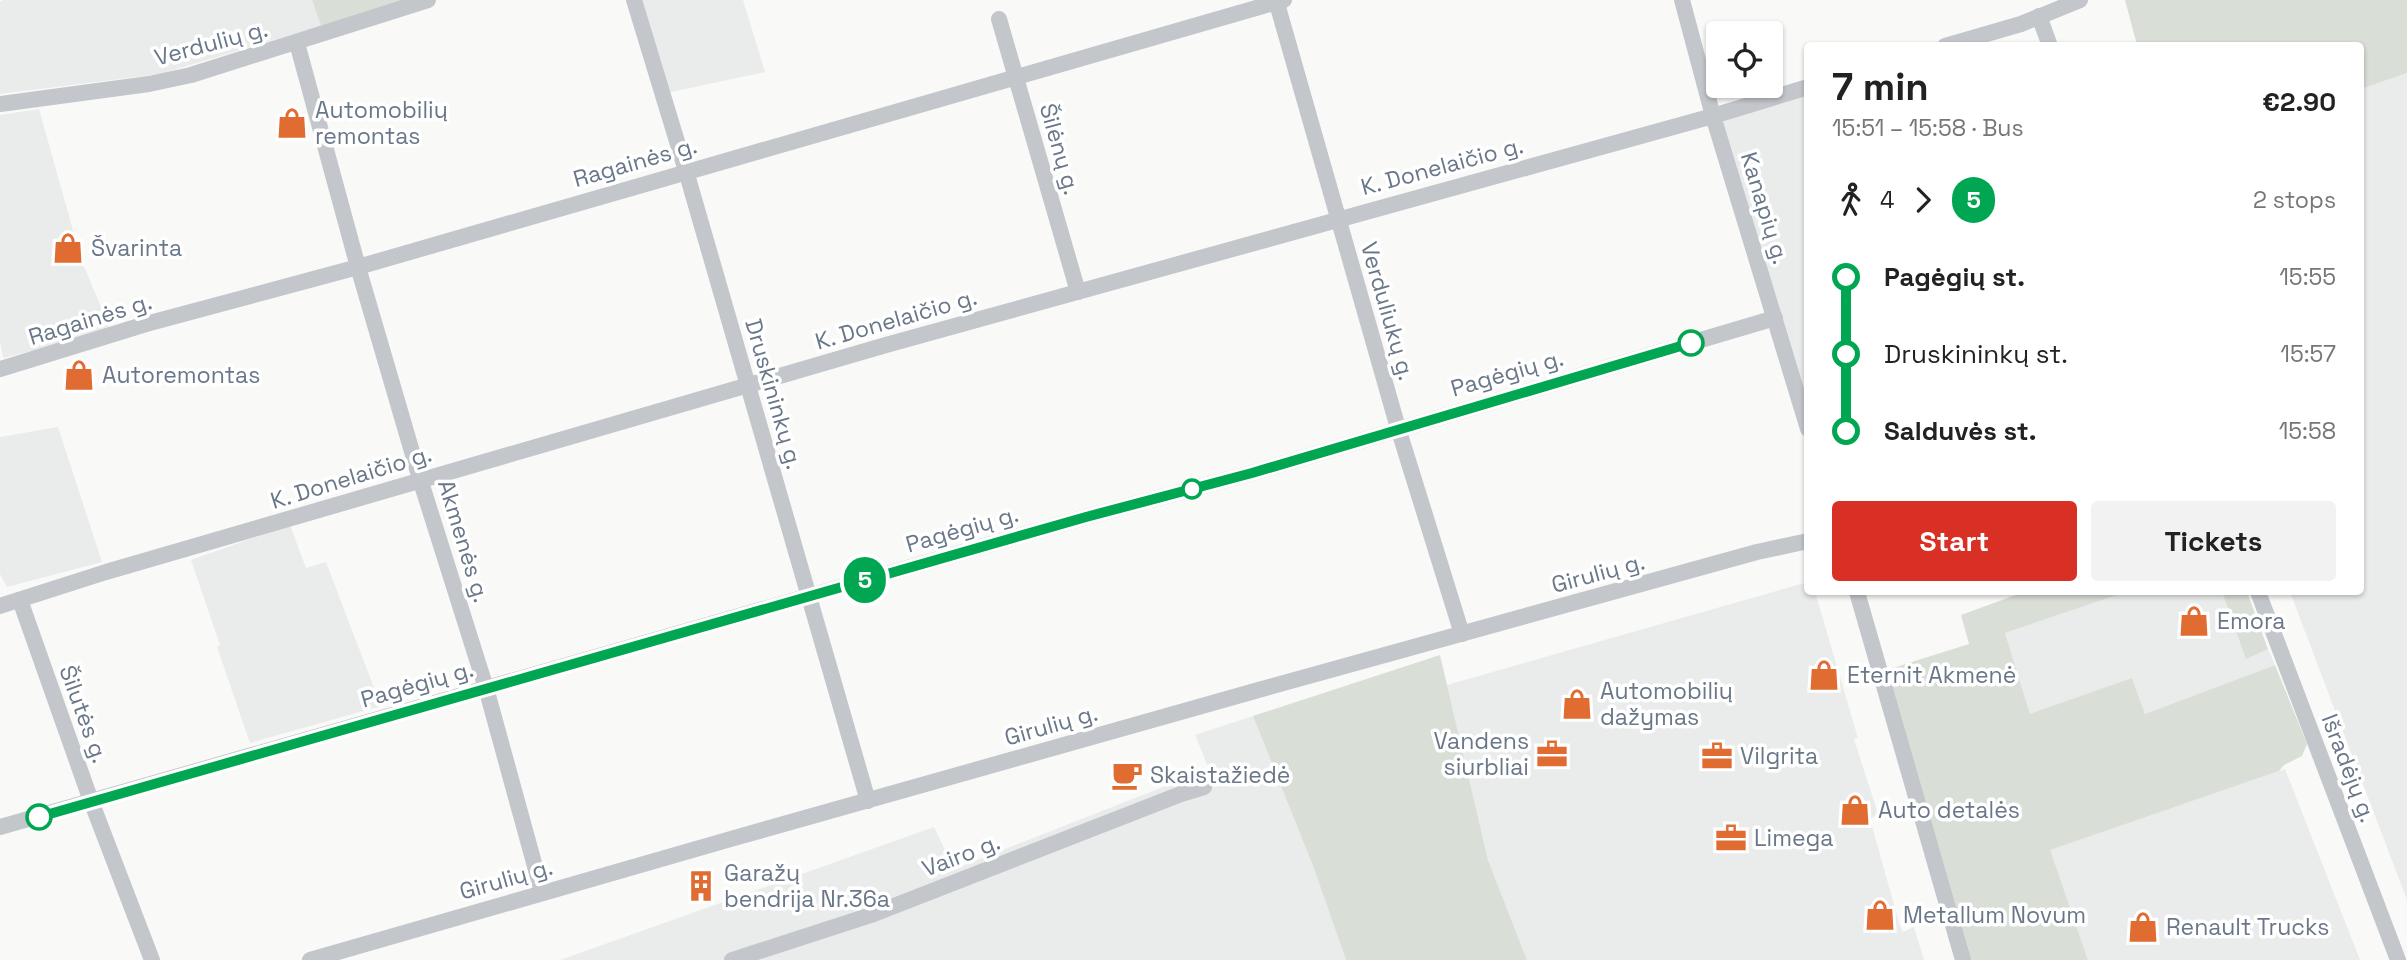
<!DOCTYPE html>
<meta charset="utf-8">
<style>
:root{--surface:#fff;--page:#f2f2f2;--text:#222;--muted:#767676;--accent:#d93025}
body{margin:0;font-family:"Space Grotesk",sans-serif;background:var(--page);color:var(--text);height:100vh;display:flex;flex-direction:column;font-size:26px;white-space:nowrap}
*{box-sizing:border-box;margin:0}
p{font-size:23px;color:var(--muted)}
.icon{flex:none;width:38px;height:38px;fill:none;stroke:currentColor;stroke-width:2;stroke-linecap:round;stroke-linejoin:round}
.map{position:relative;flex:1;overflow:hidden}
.sheet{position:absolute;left:1804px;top:42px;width:560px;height:553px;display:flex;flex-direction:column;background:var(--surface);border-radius:7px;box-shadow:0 2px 5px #0004}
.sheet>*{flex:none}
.badge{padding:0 14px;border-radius:23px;font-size:24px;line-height:46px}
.tools{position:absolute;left:1706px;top:21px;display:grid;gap:14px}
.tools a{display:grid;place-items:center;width:77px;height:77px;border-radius:7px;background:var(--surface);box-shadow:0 2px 5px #0004;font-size:35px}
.map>.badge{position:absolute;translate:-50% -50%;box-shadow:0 0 0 4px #fff}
.legs{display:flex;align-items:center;gap:10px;height:77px;padding:0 28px;font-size:23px}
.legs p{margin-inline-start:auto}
.headline{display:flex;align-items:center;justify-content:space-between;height:119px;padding:0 28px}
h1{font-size:38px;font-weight:700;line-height:52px}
.button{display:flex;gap:14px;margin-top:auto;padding:14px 28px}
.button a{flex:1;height:80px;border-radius:7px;background:var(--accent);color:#fff;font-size:28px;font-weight:700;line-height:80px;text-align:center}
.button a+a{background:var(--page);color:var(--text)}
ul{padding:0 28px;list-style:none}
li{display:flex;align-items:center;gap:24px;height:77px;font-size:26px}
li i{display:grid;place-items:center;width:10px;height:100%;margin:0 9px;background:currentColor}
li i::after{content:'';width:18px;height:18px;margin:-9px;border:5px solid;border-radius:50%;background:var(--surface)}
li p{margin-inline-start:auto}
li:first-child i{background:linear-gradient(#0000 50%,currentColor 0)}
li:last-child i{background:linear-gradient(currentColor 50%,#0000 0)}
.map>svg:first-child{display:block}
</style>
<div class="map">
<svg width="2407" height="960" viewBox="0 0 2407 960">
<rect width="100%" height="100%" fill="#f9faf7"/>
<!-- built -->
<g fill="#eaebeb">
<path d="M3,0H312L321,26L160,74L0,94V2Z"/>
<path d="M634,0H743L765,72L662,94Z"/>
<path d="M2407,73V900L2290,592H2361V89Z"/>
<path d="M1808,87V429L1713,116Z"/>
<path d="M39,109L81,259L111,331L3,358L0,341V115Z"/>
<path d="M58,427L102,562L7,587L0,574V437Z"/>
<path d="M290,525L306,568L326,562L381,706L250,743L217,647L220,645L191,560Z"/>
<path d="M1808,582V592H1815L1858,738L1854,739L1878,814L1870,819L1900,926L1903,932L1914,927L1924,960H1527L1488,860L1447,685Z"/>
<path d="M2126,592H2222L2246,658L2268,649L2275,665L2145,714L2132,678L2030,715L2005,633Z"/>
<path d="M1253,716L1313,866L1346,960H560L934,827L954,869L1209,769L1195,735Z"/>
<path d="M2285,769L2360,960H2088L2049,850Z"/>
</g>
<!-- green -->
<g fill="#d9ded7">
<path d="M312,0H404L321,26Z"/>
<path d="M2125,0H2407V73L2361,89V46L2137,45Z"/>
<path d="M2024,592H2126L2005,633L2030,714L2132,678L2145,714L2275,665L2307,744L2302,756L2284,765L2279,771L2050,850L2088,960H1963L1880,672L1969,644L1961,615Z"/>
<path d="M2222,592H2247L2268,649L2246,659Z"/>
<path d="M1440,655L1488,860L1527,960H1346L1313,866L1253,716Z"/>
</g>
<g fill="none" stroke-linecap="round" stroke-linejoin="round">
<!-- minor -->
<g stroke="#c3c6cb" stroke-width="16">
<path d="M634,0L686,171L868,801"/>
<path d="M1276,0L1398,428L1462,634"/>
<path d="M1682,0L1713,116L1808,429"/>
<path d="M2039,16L2050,46"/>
<path d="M999,19L1078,292"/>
<path d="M297,43L358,267L420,479L486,688L542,892"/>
<path d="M1945,46L2021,24L2080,0"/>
<path d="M0,104L149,84L191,75L428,0"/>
<path d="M0,369L146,324L358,267L1284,0"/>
<path d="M1857,592L1963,960"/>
<path d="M2258,592L2398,960"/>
<path d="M20,600L91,801L152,960"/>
<path d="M0,606L106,572L886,345L1713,116L1808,87"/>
<path d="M0,827L1086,517L1252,473L1775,318"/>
<path d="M310,960C627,868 944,778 1262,689C1426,642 1592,598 1757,552L1808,541"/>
<path d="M732,960L871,915L1181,794L1204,787"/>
</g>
</g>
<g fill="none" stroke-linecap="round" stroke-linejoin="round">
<defs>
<path id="line-1" d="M39,817L1086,517L1252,473L1691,343"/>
</defs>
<!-- line-1 casing -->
<use href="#line-1" stroke="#fff" stroke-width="16"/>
<!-- line-1 -->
<use href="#line-1" stroke="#00a651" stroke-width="10"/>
</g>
<!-- icons -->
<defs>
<symbol id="shop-bare" viewBox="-9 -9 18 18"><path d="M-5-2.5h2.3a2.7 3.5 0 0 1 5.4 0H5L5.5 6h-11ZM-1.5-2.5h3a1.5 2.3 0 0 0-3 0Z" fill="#e06c31" stroke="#fff" stroke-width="2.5" paint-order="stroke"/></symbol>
<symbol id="office-bare" viewBox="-9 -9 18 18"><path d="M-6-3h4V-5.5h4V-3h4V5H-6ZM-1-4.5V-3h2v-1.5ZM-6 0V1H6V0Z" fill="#e06c31" stroke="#fff" stroke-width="2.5" paint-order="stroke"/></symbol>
<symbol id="cafe-bare" viewBox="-9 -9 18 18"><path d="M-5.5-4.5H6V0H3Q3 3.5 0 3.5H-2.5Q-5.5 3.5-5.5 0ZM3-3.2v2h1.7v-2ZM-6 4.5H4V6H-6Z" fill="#e06c31" stroke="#fff" stroke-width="2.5" paint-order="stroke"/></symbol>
<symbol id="building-bare" viewBox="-9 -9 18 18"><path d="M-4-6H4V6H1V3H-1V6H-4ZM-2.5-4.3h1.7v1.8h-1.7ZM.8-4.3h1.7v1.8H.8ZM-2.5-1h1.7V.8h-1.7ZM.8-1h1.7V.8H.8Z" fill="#e06c31" stroke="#fff" stroke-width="2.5" paint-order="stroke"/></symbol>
</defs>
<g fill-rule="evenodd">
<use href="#shop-bare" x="270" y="101" width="44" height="44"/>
<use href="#shop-bare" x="46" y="226" width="44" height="44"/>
<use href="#shop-bare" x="57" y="353" width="44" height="44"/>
<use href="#shop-bare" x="2172" y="599" width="44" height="44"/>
<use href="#shop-bare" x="1802" y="653" width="44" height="44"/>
<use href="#shop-bare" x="1555" y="682" width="44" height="44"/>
<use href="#office-bare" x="1530" y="732" width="44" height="44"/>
<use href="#office-bare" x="1695" y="734" width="44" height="44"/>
<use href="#cafe-bare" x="1105" y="753" width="44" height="44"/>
<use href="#shop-bare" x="1833" y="788" width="44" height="44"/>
<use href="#office-bare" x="1709" y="816" width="44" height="44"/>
<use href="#building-bare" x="679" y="864" width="44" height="44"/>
<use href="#shop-bare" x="1858" y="893" width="44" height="44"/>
<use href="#shop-bare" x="2121" y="905" width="44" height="44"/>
</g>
<!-- markers -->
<g fill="#fff" stroke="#00a651" stroke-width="3.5">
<circle cx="1691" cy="343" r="12"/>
<circle cx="1192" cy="489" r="9"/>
<circle cx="39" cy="817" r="12"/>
</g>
<g text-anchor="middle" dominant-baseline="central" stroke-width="7" stroke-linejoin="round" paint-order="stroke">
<!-- street labels -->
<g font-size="23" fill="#697788" stroke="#fff">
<text transform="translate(211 43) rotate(-15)">Verdulių g.</text>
<text transform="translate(1060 149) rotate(74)">Šilėnų g.</text>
<text transform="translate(635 162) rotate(-16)">Ragainės g.</text>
<text transform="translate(1442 166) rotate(-15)">K. Donelaičio g.</text>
<text transform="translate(1765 208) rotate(73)">Kanapių g.</text>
<text transform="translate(1388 311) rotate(74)">Verduliukų g.</text>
<text transform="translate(90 319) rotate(-17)">Ragainės g.</text>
<text transform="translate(896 319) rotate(-16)">K. Donelaičio g.</text>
<text transform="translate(1507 373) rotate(-16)">Pagėgių g.</text>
<text transform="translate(774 394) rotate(74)">Druskininkų g.</text>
<text transform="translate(351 477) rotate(-17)">K. Donelaičio g.</text>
<text transform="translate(962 529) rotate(-16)">Pagėgių g.</text>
<text transform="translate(464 541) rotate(73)">Akmenės g.</text>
<text transform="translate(1598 573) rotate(-15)">Girulių g.</text>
<text transform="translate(417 684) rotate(-16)">Pagėgių g.</text>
<text transform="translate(84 714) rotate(70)">Šilutės g.</text>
<text transform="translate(1051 725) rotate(-16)">Girulių g.</text>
<text transform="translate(2349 768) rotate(69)">Išradėjų g.</text>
<text transform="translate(961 855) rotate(-21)">Vairo g.</text>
<text transform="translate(506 879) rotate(-16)">Girulių g.</text>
</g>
<!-- poi labels -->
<g font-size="23" fill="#697788" stroke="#fff" text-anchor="start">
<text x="315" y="110">Automobilių<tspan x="315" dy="26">remontas</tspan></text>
<text x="91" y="248">Švarinta</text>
<text x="102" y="375">Autoremontas</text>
<text x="2217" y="621">Emora</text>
<text x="1847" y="675">Eternit Akmenė</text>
<text x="1600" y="691">Automobilių<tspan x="1600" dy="26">dažymas</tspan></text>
<text x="1529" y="741" text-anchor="end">Vandens<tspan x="1529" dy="26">siurbliai</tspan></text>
<text x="1740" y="756">Vilgrita</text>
<text x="1150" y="775">Skaistažiedė</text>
<text x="1878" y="810">Auto detalės</text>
<text x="1754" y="838">Limega</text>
<text x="724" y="873">Garažų<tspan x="724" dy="26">bendrija Nr.36a</tspan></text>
<text x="1903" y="915">Metallum Novum</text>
<text x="2166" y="927">Renault Trucks</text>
</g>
</g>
</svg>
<div class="tools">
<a><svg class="icon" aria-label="locate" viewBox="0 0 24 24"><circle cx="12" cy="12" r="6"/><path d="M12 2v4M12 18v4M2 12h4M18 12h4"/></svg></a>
</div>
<b class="badge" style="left:865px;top:580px;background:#00a651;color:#fff">5</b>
<section class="sheet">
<div class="headline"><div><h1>7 min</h1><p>15:51 – 15:58 · Bus</p></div><b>€2.90</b></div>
<div class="legs"><svg class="icon" aria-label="walk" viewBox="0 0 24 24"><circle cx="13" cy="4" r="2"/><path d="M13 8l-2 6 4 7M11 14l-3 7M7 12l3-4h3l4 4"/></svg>4<svg class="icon" aria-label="forward" viewBox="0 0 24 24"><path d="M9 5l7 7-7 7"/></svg><b class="badge" style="background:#00a651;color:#fff">5</b><p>2 stops</p></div>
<ul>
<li><i style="color:#00a651"></i><b>Pagėgių st.</b><p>15:55</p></li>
<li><i style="color:#00a651"></i><span>Druskininkų st.</span><p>15:57</p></li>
<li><i style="color:#00a651"></i><b>Salduvės st.</b><p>15:58</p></li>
</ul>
<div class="button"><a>Start</a><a>Tickets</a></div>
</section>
</div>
